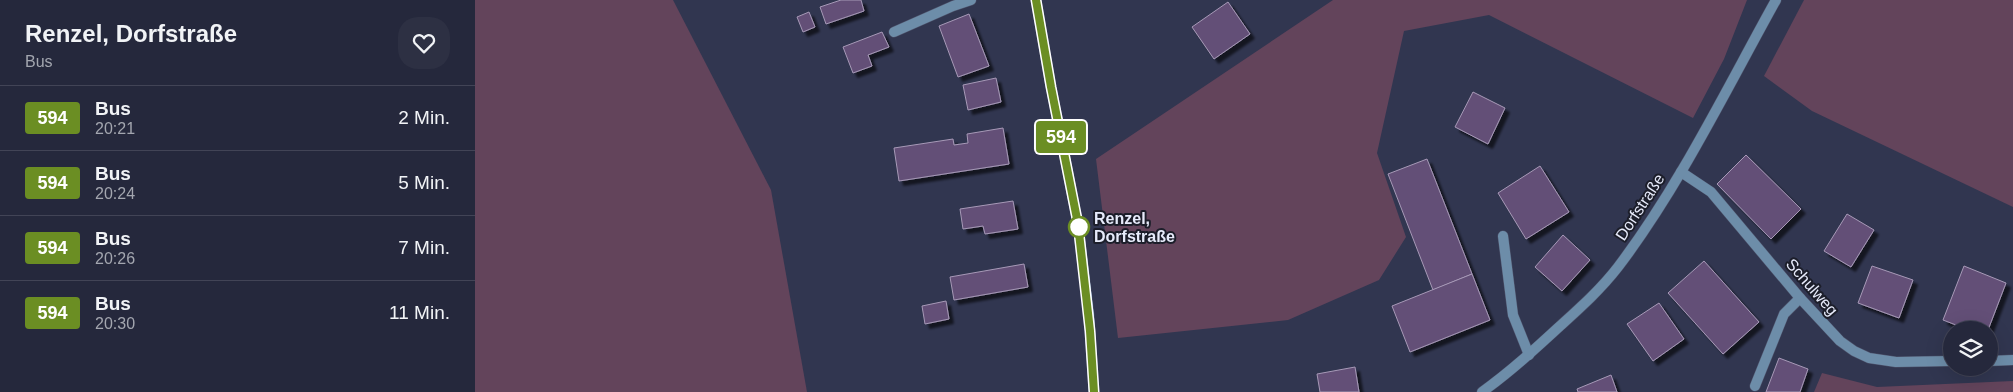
<!DOCTYPE html>
<html lang="de">
<meta charset="utf-8">
<style>
:root{--surface:#25283c;--page:#2d3043;--text:#f1f3f6;--muted:#a3a6af;--line:#424456}
body{margin:0;font-family:Helvetica,sans-serif;background:var(--page);color:var(--text);height:100vh;display:flex;flex-direction:column;font-size:19px;white-space:nowrap}
*{box-sizing:border-box;margin:0}
p{font-size:16px;color:var(--muted)}
.icon{flex:none;width:28px;height:28px;fill:none;stroke:currentColor;stroke-width:2;stroke-linecap:round;stroke-linejoin:round}
.map{position:relative;flex:1;overflow:hidden}
.details{display:flex;flex-direction:column;background:var(--surface);width:475px}
.details>*{flex:none}
.badge{padding:0 10px;border-radius:4px;font-size:18px;line-height:32px}
.buttons{position:absolute;left:1468px;top:321px;display:grid;gap:10px}
.buttons a{display:grid;place-items:center;width:55px;height:55px;border-radius:50%;background:var(--surface);box-shadow:0 5px 20px #0002,0 0 0 1px var(--line);font-size:25px}
.map>.badge{position:absolute;translate:-50% -50%;box-shadow:0 0 0 2px #fff}
.round{display:grid;place-items:center;flex:none;width:52px;height:52px;border-radius:20px;background:var(--page)}
.headline{display:flex;align-items:center;justify-content:space-between;height:85px;padding:0 25px}
h1{font-size:24px;font-weight:700;line-height:38px}
ul{padding:0;list-style:none}
li{display:flex;align-items:center;gap:15px;height:65px;padding:0 25px;border-top:1px solid var(--line)}
li div{flex:1}
li b{display:block;font-size:19px}
li em{font-style:normal}
li .badge{min-width:55px;font-weight:700;text-align:center}
main{display:flex;flex:1;min-height:0}
.map>svg:first-child{display:block}
</style>
<main>
<section class="details">
<div class="headline"><div><h1>Renzel, Dorfstraße</h1><p>Bus</p></div><a class="round"><svg class="icon" aria-label="heart" viewBox="0 0 24 24"><path d="M12 20l-8-8c-3-5 5-10 8-4 3-6 11-1 8 4z"/></svg></a></div>
<ul>
<li><span class="badge" style="background:#6b8e23;color:#fff">594</span><div><b>Bus</b><p>20:21</p></div><em>2 Min.</em></li>
<li><span class="badge" style="background:#6b8e23;color:#fff">594</span><div><b>Bus</b><p>20:24</p></div><em>5 Min.</em></li>
<li><span class="badge" style="background:#6b8e23;color:#fff">594</span><div><b>Bus</b><p>20:26</p></div><em>7 Min.</em></li>
<li><span class="badge" style="background:#6b8e23;color:#fff">594</span><div><b>Bus</b><p>20:30</p></div><em>11 Min.</em></li>
</ul>
</section>
<div class="map">
<svg width="1538" height="392" viewBox="0 0 1538 392">
<defs>
<filter id="shadow"><feDropShadow dx="4.5" dy="4.5" stdDeviation="1" flood-color="#0009"/></filter>
</defs>
<rect width="100%" height="100%" fill="#313650"/>
<!-- green -->
<g fill="#63445b">
<path d="M0,0H198L296,190L332,392H0Z"/>
<path d="M858,0H1272L1249,59L1218,118L1014,15L929,31L902,153L931,237L904,280L813,320L643,338L621,159Z"/>
<path d="M1329,0H1538V207L1337,111L1289,76Z"/>
<path d="M1347,373L1402,387L1538,381V392H1339Z"/>
</g>
<!-- building -->
<g fill="#635077" stroke="#a799b7" filter="url(#shadow)">
<path d="M366,0H386L389,11L351,24L345,7Z"/>
<path d="M753,2L775,34L739,59L717,27Z"/>
<path d="M334,12L340,27L328,32L322,17Z"/>
<path d="M494,14L514,66L483,77L464,26Z"/>
<path d="M407,32L414,47L393,55L397,66L378,73L368,47Z"/>
<path d="M521,78L526,102L493,110L488,85Z"/>
<path d="M998,92L1030,108L1013,144L980,127Z"/>
<path d="M528,128L534,164L424,181L419,148L478,139L479,145L493,143L492,134Z"/>
<path d="M1271,155L1326,209L1296,239L1242,184Z"/>
<path d="M952,159L997,274L958,290L913,174Z"/>
<path d="M1065,166L1094,212L1051,239L1023,193Z"/>
<path d="M538,201L543,229L510,234L508,226L488,229L485,209Z"/>
<path d="M1372,214L1399,230L1376,267L1349,251Z"/>
<path d="M1088,235L1115,260L1087,291L1060,267Z"/>
<path d="M1229,261L1284,322L1248,354L1193,293Z"/>
<path d="M549,264L553,287L479,300L475,277Z"/>
<path d="M1397,266L1438,280L1424,318L1383,303Z"/>
<path d="M1489,266L1531,283L1513,330H1494L1468,320Z"/>
<path d="M997,274L1015,320L935,352L917,306Z"/>
<path d="M471,301L474,319L450,324L447,306Z"/>
<path d="M1184,303L1209,339L1178,361L1152,324Z"/>
<path d="M1304,358L1333,369L1325,392H1291Z"/>
<path d="M880,367L884,392H845L842,374Z"/>
<path d="M1136,375L1142,392H1103L1102,389Z"/>
</g>
<g fill="none" stroke-linecap="round" stroke-linejoin="round">
<defs>
<g id="service">
<path d="M419,32L478,6L496,0"/>
<path d="M1028,236L1038,315L1054,355"/>
<path d="M1280,386L1309,314L1325,298"/>
</g>
<g id="minor">
<path d="M1206,172L1236,192L1325,298L1365,341L1379,351L1394,358L1421,362L1476,361"/>
<path d="M1514,361L1538,360"/>
<path d="M1007,392C1035,372 1060,349 1085,326C1106,307 1126,289 1143,267C1204,187 1252,88 1301,0"/>
</g>
<path id="secondary" d="M561,0L576,87L603,224L614,316L619,392"/>
</defs>
<!-- service casing -->
<use href="#service" stroke="#4e536b" stroke-width="11"/>
<!-- minor casing -->
<use href="#minor" stroke="#4e536b" stroke-width="11"/>
<!-- secondary casing -->
<use href="#secondary" stroke="#4e536b" stroke-width="11"/>
<!-- service -->
<use href="#service" stroke="#6d8da9" stroke-width="10"/>
<!-- minor -->
<use href="#minor" stroke="#6d8da9" stroke-width="10"/>
<!-- secondary -->
<use href="#secondary" stroke="#89bcea" stroke-width="10"/>
</g>
<g fill="none" stroke-linecap="round" stroke-linejoin="round">
<defs>
<path id="line" d="M561,0L576,87L603,224L615,331L619,392"/>
</defs>
<!-- line casing -->
<use href="#line" stroke="#fff" stroke-width="11"/>
<!-- line -->
<use href="#line" stroke="#6b8e23" stroke-width="8"/>
</g>
<!-- markers -->
<circle fill="#fff" stroke="#6b8e23" stroke-width="2.5" cx="604" cy="227" r="10"/>
<g text-anchor="middle" dominant-baseline="central" stroke-width="4" stroke-linejoin="round" paint-order="stroke">
<!-- street labels -->
<g font-size="16" fill="#e7ebfb" stroke="#1c1e2a">
<text transform="translate(1165 207) rotate(-57)">Dorfstraße</text>
<text transform="translate(1337 287) rotate(49)">Schulweg</text>
</g>
<!-- stop labels -->
<g font-size="16" font-weight="bold" fill="#e7ebfb" stroke="#1c1e2a" text-anchor="start">
<text x="619" y="218">Renzel,<tspan x="619" dy="18">Dorfstraße</tspan></text>
</g>
</g>
</svg>
<div class="buttons">
<a><svg class="icon" aria-label="layers" viewBox="0 0 24 24"><path d="M12 4l9 5-9 5-9-5zM3 14l9 5 9-5"/></svg></a>
</div>
<b class="badge" style="left:586px;top:137px;background:#6b8e23;color:#fff">594</b>
</div>
</main>
